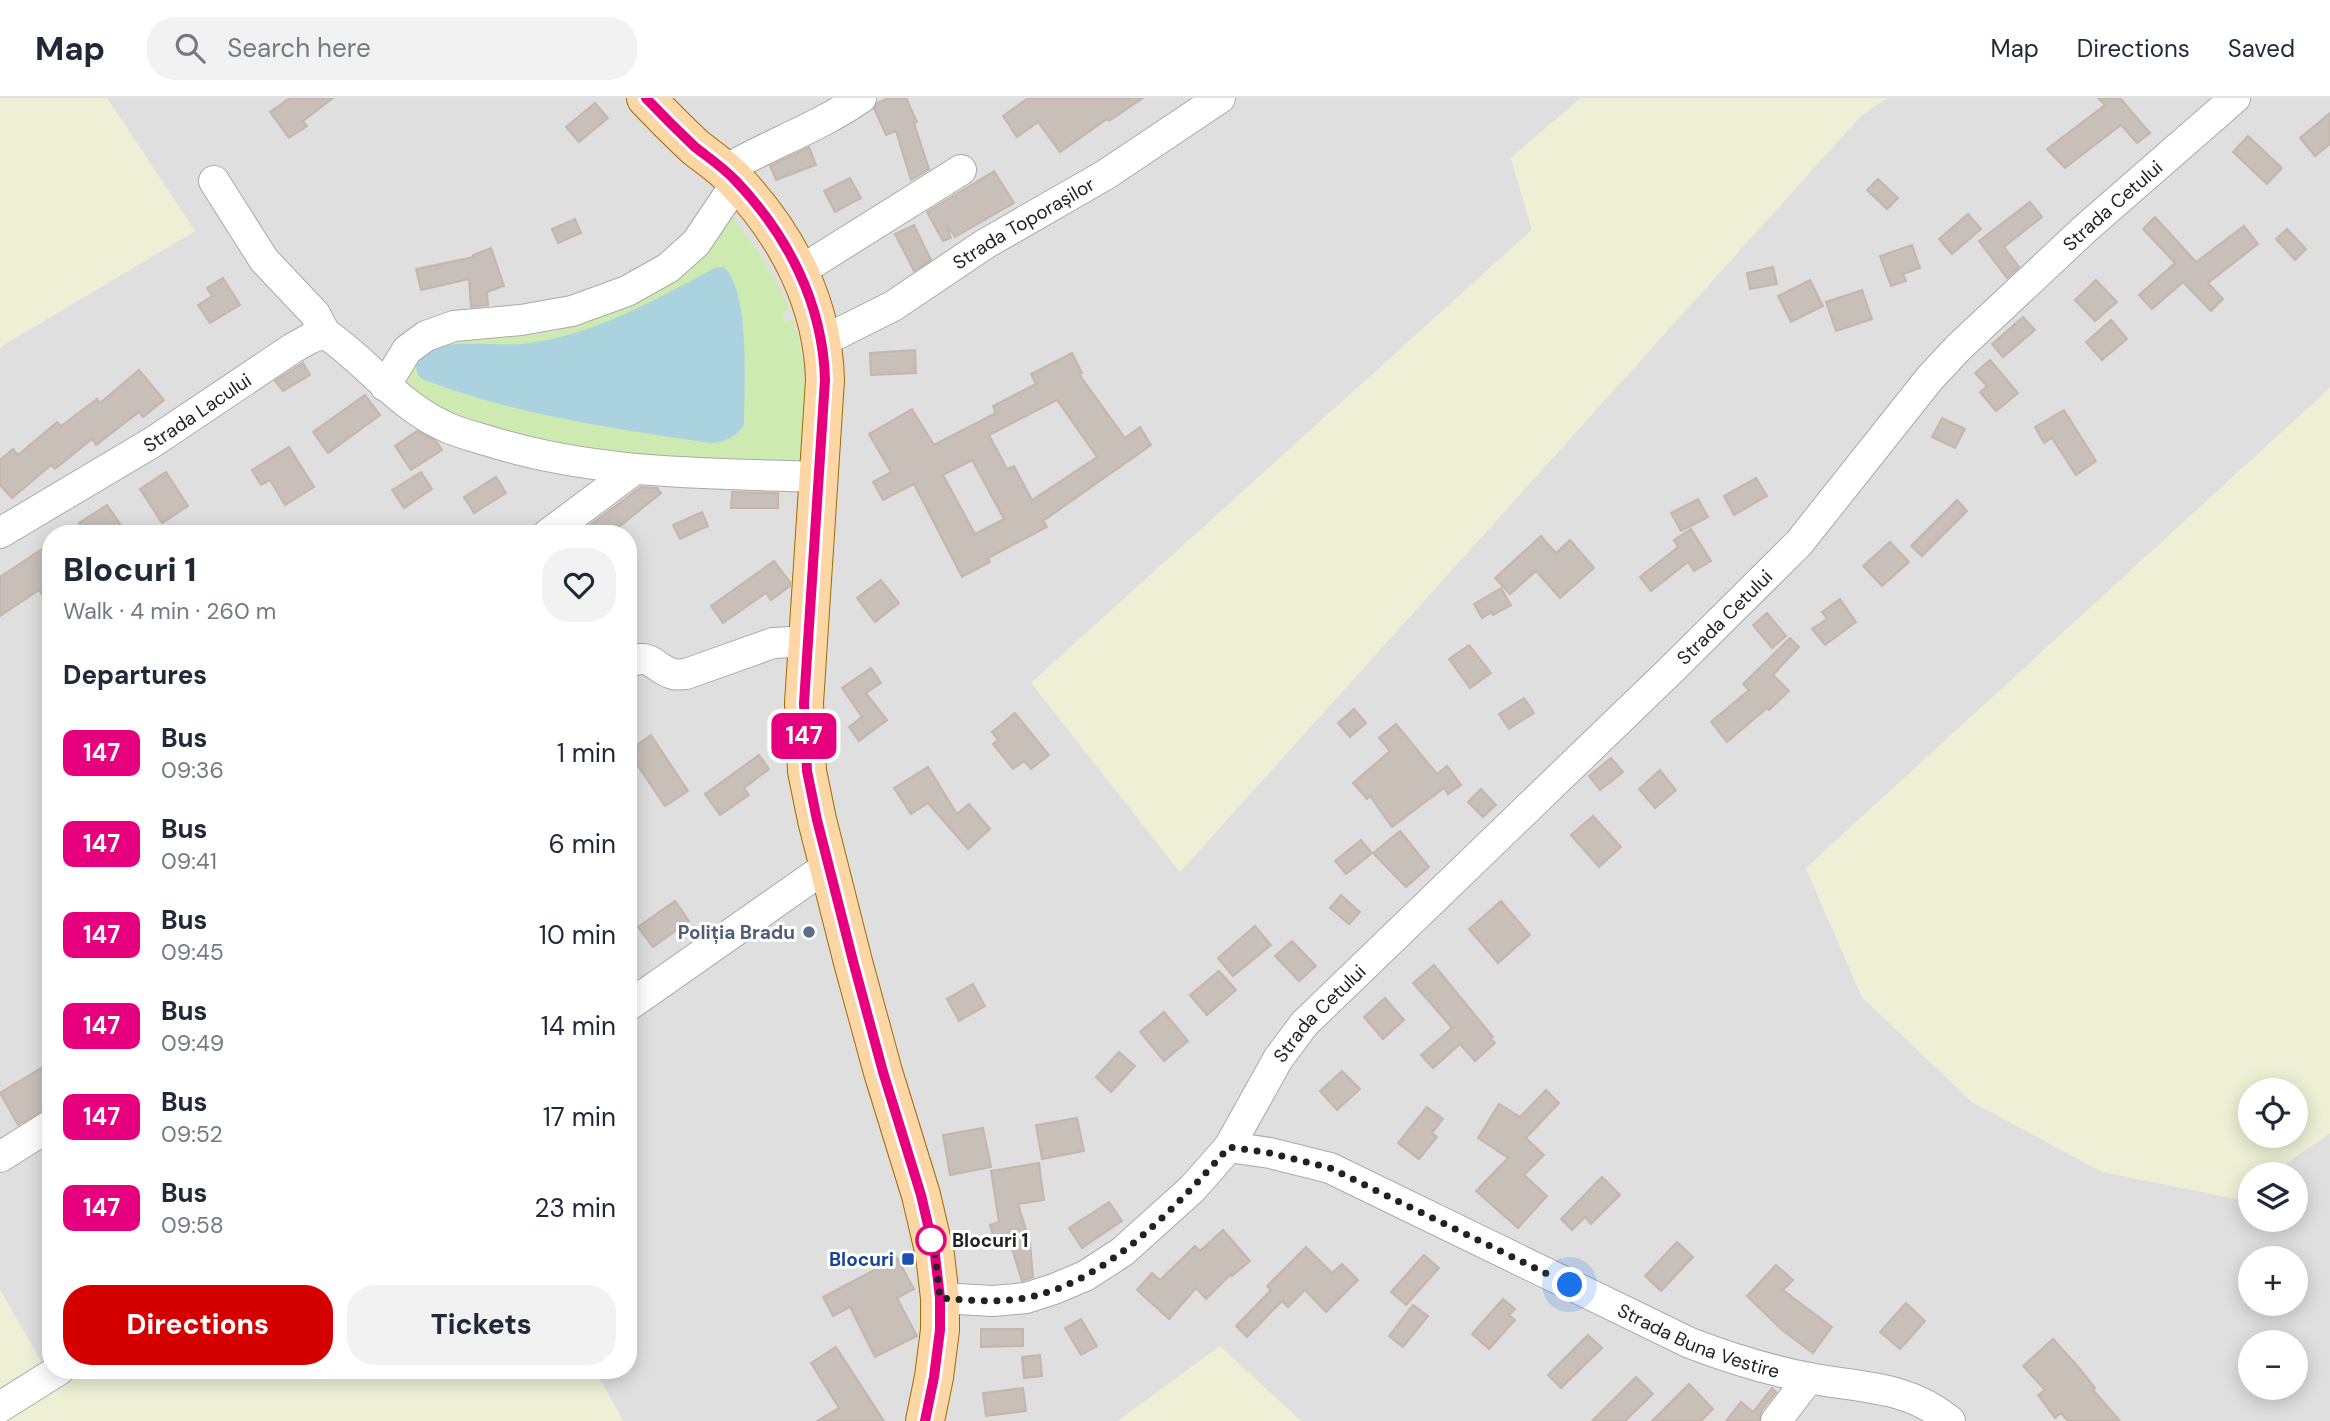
<!DOCTYPE html>
<meta charset="utf-8">
<style>
:root{--surface:#fff;--page:#f2f2f3;--text:#1f2937;--muted:#747a83;--line:#e0e1e3;--accent:#d40000}
body{margin:0;font-family:"DM Sans",sans-serif;background:var(--page);color:var(--text);height:100vh;display:flex;flex-direction:column;font-size:26px;white-space:nowrap}
*{box-sizing:border-box;margin:0}
p{font-size:23px;color:var(--muted)}
.icon{flex:none;width:38px;height:38px;fill:none;stroke:currentColor;stroke-width:2;stroke-linecap:round;stroke-linejoin:round}
.map{position:relative;flex:1;overflow:hidden}
.drawer{position:absolute;left:42px;top:427px;width:595px;height:854px;display:flex;flex-direction:column;background:var(--surface);border-radius:28px;box-shadow:0 4px 18px #0003}
.drawer>*{flex:none}
.badge{padding:0 14px;border-radius:10px;font-size:24px;line-height:46px}
.tools{position:absolute;left:2238px;top:980px;display:grid;gap:14px}
.tools a{display:grid;place-items:center;width:70px;height:70px;border-radius:50%;background:var(--surface);box-shadow:0 4px 18px #0003;font-size:35px}
.you{position:absolute;width:35px;height:35px;margin:-18px;border:5px solid #fff;border-radius:50%;background:#1a73e8;box-shadow:0 0 0 10px #1a73e833}
.map>.badge{position:absolute;translate:-50% -50%;box-shadow:0 0 0 4px #fff}
h2{padding:0 21px;font-size:26px;line-height:63px}
.round{display:grid;place-items:center;flex:none;width:74px;height:74px;border-radius:28px;background:var(--page)}
.summary{display:flex;align-items:center;justify-content:space-between;height:119px;padding:0 21px}
h1{font-size:33px;font-weight:800;line-height:52px}
.primary-button{display:flex;gap:14px;margin-top:auto;padding:14px 21px}
.primary-button a{flex:1;height:80px;border-radius:28px;background:var(--accent);color:#fff;font-size:28px;font-weight:800;line-height:80px;text-align:center}
.primary-button a+a{background:var(--page);color:var(--text)}
ul{padding:0;list-style:none}
li{display:flex;align-items:center;gap:21px;height:91px;padding:0 21px}
li div{flex:1}
li b{display:block;font-size:26px}
li em{font-style:normal}
li .badge{min-width:77px;font-weight:700;text-align:center}
header{display:flex;align-items:center;gap:42px;box-sizing:border-box;height:98px;padding:0 35px;background:var(--surface);border-bottom:2px solid var(--line)}
header strong{font-size:33px}
nav{display:flex;gap:38px;margin-inline-start:auto;font-size:24px}
.search{width:490px;height:63px;background:var(--page);display:flex;align-items:center;gap:18px;box-sizing:border-box;padding:0 24px;border-radius:28px;color:var(--muted);font-size:26px}
.map>svg:first-child{display:block}
</style>
<header>
<strong>Map</strong>
<div class="search"><svg class="icon" aria-label="search" viewBox="0 0 24 24"><circle cx="10" cy="10" r="6"/><path d="M15 15l6 6"/></svg>Search here</div>
<nav><a>Map</a><a>Directions</a><a>Saved</a></nav>
</header>
<div class="map">
<svg width="2330" height="1323" viewBox="0 0 2330 1323">
<rect width="100%" height="100%" fill="#f2efe9"/>
<!-- residential -->
<path fill="#e0dfdf" fill-rule="evenodd" d="M107,0H1581L1511,60L1532,132L1032,584L1887,0H2330V290L1806,770L1862,899L1972,1004L2237,1101L2250,1091V1122H2296V1076H2271L2330,1035V1323H1301L1220,1249L1118,1323H623L595,1272H628V436H51V1265L44,1269L0,1192V249L195,133ZM2250,1160H2296V1206H2250ZM2250,1244H2296V1290H2250Z"/>
<!-- farmland -->
<g fill="#eef0d5" fill-rule="evenodd">
<path d="M0,0H107L195,133L0,249Z"/>
<path d="M1581,0H1887L1860,19L1180,774L1031,585L1532,132L1511,60Z"/>
<path d="M2330,290V1035L2271,1076H2250V1091L2237,1101L2102,1074L1972,1004L1862,899L1806,770ZM2250,992H2296V1038H2250Z"/>
<path d="M0,1192L44,1269L51,1272H595L623,1323H0Z"/>
<path d="M1220,1248L1301,1323H1118Z"/>
</g>
<!-- grass -->
<path fill="#cdebb0" d="M726,111C751,142 774,174 789,211L782,216L784,224L792,221C811,272 805,316 802,369L586,356L444,316L412,291L406,280L410,260L435,242L514,239L557,233L596,219Z"/>
<!-- water -->
<path fill="#aad3df" d="M724,169C751,194 744,290 744,327C735,339 726,344 711,345C613,331 515,317 422,281L418,277L415,266C417,263 418,259 420,256C436,240 498,248 521,246C591,239 654,202 715,170Z"/>
<!-- building -->
<g fill="#c7bfb8" stroke="#c4b6ab" stroke-width="2" fill-rule="evenodd">
<path d="M290,0H333L303,23L307,28L289,40L270,14Z"/>
<path d="M889,0H906L917,24L914,25L929,71L911,82L896,33L886,37L874,10L877,5Z"/>
<path d="M1028,0H1143L1109,23L1107,21L1060,54L1038,24L1017,39L1003,18Z"/>
<path d="M2098,0H2120L2150,35L2137,45L2121,27L2065,70L2047,51L2105,7Z"/>
<path d="M595,5L608,20L579,44L566,29Z"/>
<path d="M2330,15V46L2315,58L2300,40Z"/>
<path d="M2248,38L2282,70L2267,86L2233,54Z"/>
<path d="M809,49L816,67L776,82L770,68Z"/>
<path d="M994,73L1014,105L955,139L946,126L951,140L943,143L927,114Z"/>
<path d="M850,80L861,100L835,114L824,93Z"/>
<path d="M1878,81L1898,100L1887,111L1867,92Z"/>
<path d="M2030,104L2042,119L2004,149L2019,169L2007,180L1979,143Z"/>
<path d="M1968,116L1981,131L1952,156L1939,141Z"/>
<path d="M2155,119L2196,164L2244,128L2258,146L2208,185L2223,201L2211,213L2183,184L2152,211L2139,197L2175,165L2143,131Z"/>
<path d="M575,121L581,135L558,145L552,131Z"/>
<path d="M914,127L931,162L914,173L895,136Z"/>
<path d="M2287,131L2306,151L2295,162L2276,141Z"/>
<path d="M1912,147L1920,170L1903,176L1906,183L1891,188L1880,158Z"/>
<path d="M491,150L504,188L487,194L488,207L471,209L469,181L421,192L416,171L474,159L473,157Z"/>
<path d="M1773,169L1777,186L1750,191L1747,175Z"/>
<path d="M223,180L240,207L210,225L198,207L212,198L207,190Z"/>
<path d="M1810,182L1823,208L1791,224L1778,198Z"/>
<path d="M2096,182L2117,204L2095,223L2075,202Z"/>
<path d="M1862,192L1872,221L1836,233L1826,204Z"/>
<path d="M2023,219L2035,232L2003,259L1992,246Z"/>
<path d="M2111,222L2127,241L2102,262L2086,244Z"/>
<path d="M915,252L916,275L871,277L870,255Z"/>
<path d="M1072,255L1082,275L1079,276L1125,340L1140,329L1151,347L1043,423L1047,429L988,460L990,464L962,479L914,386L883,402L873,384L891,374L869,336L912,311L934,347L996,315L993,308L1036,286L1031,276ZM1057,302L1097,359L1032,402L1014,368L1007,371L989,337ZM972,362L1004,421L975,436L943,377Z"/>
<path d="M1990,262L2018,295L1996,313L1980,294L1987,288L1975,275Z"/>
<path d="M303,265L310,277L283,293L275,283Z"/>
<path d="M139,272L164,302L143,319L139,314L96,347L92,341L55,371L51,367L12,400L0,387V362L13,351L18,357L57,324L61,328L97,301L100,305Z"/>
<path d="M365,297L380,317L328,355L313,334Z"/>
<path d="M2064,312L2096,363L2076,377L2052,340L2044,345L2035,329Z"/>
<path d="M1942,320L1965,331L1955,350L1932,339Z"/>
<path d="M417,333L436,343L442,352L411,372L395,348Z"/>
<path d="M289,349L314,389L285,407L270,382L261,387L252,372Z"/>
<path d="M166,374L188,408L162,425L140,391Z"/>
<path d="M421,374L432,391L404,410L392,392Z"/>
<path d="M496,379L506,395L474,415L464,399Z"/>
<path d="M1756,380L1767,398L1734,417L1724,398Z"/>
<path d="M641,389L657,390L661,395L610,436H578Z"/>
<path d="M732,394L778,395V410H731Z"/>
<path d="M1698,401L1708,419L1681,433L1671,415Z"/>
<path d="M1957,402L1967,413L1922,458L1911,448Z"/>
<path d="M107,407L127,436H86L79,425Z"/>
<path d="M702,414L708,428L680,441L673,427Z"/>
<path d="M1691,431L1711,463L1694,473L1688,464L1651,493L1640,479L1678,449L1674,442Z"/>
<path d="M1541,438L1556,455L1570,442L1594,470L1560,500L1536,473L1510,496L1495,480Z"/>
<path d="M1890,444L1909,464L1882,488L1863,468Z"/>
<path d="M51,445V510L39,492L0,518V479Z"/>
<path d="M774,463L790,484V488L771,502L766,495L723,525L711,508Z"/>
<path d="M881,482L899,505L875,524L857,500Z"/>
<path d="M1501,490L1511,507L1493,517L1492,514L1482,520L1474,506Z"/>
<path d="M1840,501L1856,524L1825,547L1812,531L1827,521L1822,514Z"/>
<path d="M1767,515L1786,538L1772,550L1753,527Z"/>
<path d="M1790,540L1799,549L1773,577L1789,593L1769,612L1767,610L1727,644L1711,624L1749,592L1743,586Z"/>
<path d="M1469,547L1491,575L1470,590L1449,561Z"/>
<path d="M871,570L881,585L866,595L887,622L859,643L849,629L862,619L842,590Z"/>
<path d="M1524,600L1534,615L1509,631L1499,616Z"/>
<path d="M1354,611L1366,625L1350,639L1338,625Z"/>
<path d="M1015,615L1049,657L1031,671L1024,663L1013,671L993,646L998,642L992,634Z"/>
<path d="M1396,626L1437,676L1447,668L1461,687L1448,696L1444,690L1392,729L1370,698L1367,701L1353,685L1390,653L1379,640Z"/>
<path d="M651,637L688,693L665,708L628,653Z"/>
<path d="M759,657L769,671L744,690L749,697L720,717L705,696Z"/>
<path d="M1611,660L1623,674L1600,692L1589,678Z"/>
<path d="M928,669L957,716L969,706L990,731L968,751L928,705L911,716L894,690Z"/>
<path d="M1660,672L1676,692L1655,710L1639,691Z"/>
<path d="M1481,691L1496,707L1483,719L1468,704Z"/>
<path d="M1593,718L1621,749L1599,769L1571,737Z"/>
<path d="M1400,733L1429,769L1406,789L1373,755Z"/>
<path d="M1361,742L1372,755L1346,776L1335,763Z"/>
<path d="M1341,797L1360,814L1349,826L1330,810Z"/>
<path d="M675,803L689,823L653,849L638,829Z"/>
<path d="M1501,803L1530,837L1498,865L1469,831Z"/>
<path d="M1255,828L1271,847L1233,878L1218,860Z"/>
<path d="M1292,843L1316,868L1299,883L1275,858Z"/>
<path d="M1434,867L1493,939L1490,940L1495,945L1475,963L1460,946L1433,970L1421,957L1452,930L1413,885Z"/>
<path d="M1219,873L1236,892L1207,917L1190,897Z"/>
<path d="M973,886L985,908L959,923L947,901Z"/>
<path d="M1385,900L1404,922L1383,941L1364,919Z"/>
<path d="M1164,914L1188,943L1164,963L1140,934Z"/>
<path d="M1119,954L1135,968L1111,994L1096,979Z"/>
<path d="M51,964V1008L18,1027L0,995Z"/>
<path d="M1342,973L1360,991L1337,1012L1320,993Z"/>
<path d="M1546,992L1559,1005L1526,1040L1544,1057L1524,1077L1547,1098L1518,1130L1476,1093L1508,1060L1478,1040L1499,1006L1520,1019Z"/>
<path d="M1427,1009L1443,1021L1432,1035L1437,1039L1419,1061L1398,1045Z"/>
<path d="M1077,1020L1084,1053L1042,1061L1036,1027Z"/>
<path d="M983,1030L991,1069L950,1077L943,1037Z"/>
<path d="M1039,1065L1044,1102L1018,1106L1030,1145L1033,1179L1022,1183L1010,1144L996,1148L990,1127L999,1124L991,1073Z"/>
<path d="M1602,1079L1620,1097L1591,1126L1585,1119L1572,1132L1561,1121Z"/>
<path d="M1109,1104L1122,1123L1082,1150L1069,1130Z"/>
<path d="M1223,1132L1250,1163L1232,1178L1231,1176L1206,1201L1196,1190L1169,1221L1137,1192L1152,1175L1160,1182L1195,1148L1200,1153Z"/>
<path d="M1677,1144L1693,1159L1661,1193L1645,1178Z"/>
<path d="M1306,1149L1332,1175L1342,1166L1358,1182L1326,1214L1305,1192L1288,1209L1282,1203L1247,1239L1236,1228L1271,1192L1267,1188Z"/>
<path d="M1424,1157L1439,1170L1406,1207L1391,1194Z"/>
<path d="M897,1160L914,1191L897,1200L917,1238L875,1259L850,1209L833,1218L823,1199Z"/>
<path d="M1776,1167L1793,1182L1783,1192L1832,1229L1813,1255L1782,1232L1747,1198Z"/>
<path d="M1503,1201L1515,1211L1509,1217L1515,1222L1489,1251L1472,1236Z"/>
<path d="M1906,1205L1925,1223L1900,1251L1880,1234Z"/>
<path d="M1413,1207L1428,1218L1403,1249L1389,1238Z"/>
<path d="M1081,1221L1097,1248L1081,1257L1065,1230Z"/>
<path d="M981,1231H1023V1248L981,1249Z"/>
<path d="M1588,1237L1602,1250L1561,1290L1548,1277Z"/>
<path d="M2053,1241L2080,1271L2095,1290L2093,1292L2120,1323H2068L2061,1315L2055,1320L2038,1297L2045,1292L2023,1268Z"/>
<path d="M836,1249L884,1323H817L839,1310L811,1265Z"/>
<path d="M1040,1257L1042,1278L1024,1280L1022,1259Z"/>
<path d="M1636,1279L1653,1296L1625,1323H1592Z"/>
<path d="M1689,1286L1713,1311L1701,1323H1652Z"/>
<path d="M1023,1290L1026,1313L986,1318L983,1295Z"/>
<path d="M1772,1290L1776,1294L1762,1312L1759,1323H1726L1741,1304L1753,1314Z"/>
</g>
<g fill="none" stroke-linecap="round" stroke-linejoin="round">
<defs>
<g id="minor">
<path d="M725,72C770,46 819,29 861,0"/>
<path d="M214,83L264,162L315,216L325,235"/>
<path d="M800,173L961,72"/>
<path id="s1" d="M823,243L893,208L985,146L1105,77L1220,0"/>
<path d="M385,288L407,252L426,238L454,228L521,222L572,213L627,193L668,170L696,145L737,84"/>
<path id="s2" d="M0,435L153,344L293,250L311,240L325,235C366,263 396,305 442,327C457,335 476,339 492,344C598,377 710,375 820,379"/>
<path d="M548,436L635,371"/>
<path d="M628,565C651,553 654,571 673,576C677,577 682,576 686,576L773,545L809,543"/>
<path d="M628,908L829,767"/>
<path id="s3" d="M1229,1049L1270,1055L1330,1070L1690,1245C1729,1260 1768,1272 1809,1280C1860,1290 1907,1287 1950,1323"/>
<path d="M0,1059L51,1027"/>
<path id="s4" d="M940,1200L993,1203L1026,1200L1054,1191L1085,1178L1122,1154L1192,1091L1229,1049L1278,961L1304,926L1670,573L1799,445L1930,280L1959,249L2086,130L2235,0"/>
<path d="M0,1309L59,1272"/>
<path d="M1776,1323L1809,1280"/>
</g>
<path id="major" d="M646,0C662,17 678,33 695,49C709,60 724,70 736,83C788,138 823,206 825,282L804,605L807,673L817,722L853,864L883,974L921,1097L935,1157L940,1200V1232L934,1279L925,1323"/>
</defs>
<!-- minor casing -->
<use href="#minor" stroke="#a9a9a9" stroke-width="32"/>
<!-- major casing -->
<use href="#major" stroke="#a06b00" stroke-width="40"/>
<!-- minor -->
<use href="#minor" stroke="#fff" stroke-width="30"/>
<!-- major -->
<use href="#major" stroke="#fcd6a4" stroke-width="38"/>
</g>
<g fill="none" stroke-linecap="round" stroke-linejoin="round">
<defs>
<path id="line" d="M646,0C662,17 678,33 695,49C709,60 724,70 736,83C788,138 823,206 825,282L804,605L807,673L817,722L853,863L883,974L921,1097L935,1157L940,1200V1232L934,1279L925,1323"/>
</defs>
<!-- line casing -->
<use href="#line" stroke="#fff" stroke-width="16"/>
<!-- line -->
<use href="#line" stroke="#e6007e" stroke-width="10"/>
<!-- walk -->
<path stroke="#222" stroke-width="7" stroke-dasharray="0 12.6" d="M931,1142L930,1137L935,1157L940,1200C968,1202 997,1205 1025,1200C1107,1185 1177,1108 1229,1049L1270,1055L1330,1070L1570,1187"/>
</g>
<!-- markers -->
<circle fill="#5c6f8a" stroke="#fff" stroke-width="2.5" cx="809" cy="834" r="7"/>
<circle fill="#fff" stroke="#e6007e" stroke-width="3.5" cx="931" cy="1142" r="14"/>
<rect fill="#1a4fb4" stroke="#fff" stroke-width="2.5" x="901" y="1154" width="14" height="14" rx="3.5"/>
<g text-anchor="middle" dominant-baseline="central" stroke-width="6" stroke-linejoin="round" paint-order="stroke">
<!-- street labels -->
<g font-size="19" fill="#222" stroke="#fff">
<text stroke="none"><textPath href="#s4" startOffset="1640">Strada Cetului</textPath></text>
<text stroke="none"><textPath href="#s1" startOffset="233">Strada Toporașilor</textPath></text>
<text stroke="none"><textPath href="#s2" startOffset="231">Strada Lacului</textPath></text>
<text stroke="none"><textPath href="#s4" startOffset="1073">Strada Cetului</textPath></text>
<text stroke="none"><textPath href="#s4" startOffset="506">Strada Cetului</textPath></text>
<text stroke="none"><textPath href="#s3" startOffset="511">Strada Buna Vestire</textPath></text>
</g>
<!-- service labels -->
<g font-size="19" font-weight="bold" fill="#4e5e75" stroke="#fff" text-anchor="end">
<text x="795" y="834">Poliția Bradu</text>
</g>
<!-- stop labels -->
<g font-size="19" font-weight="bold" fill="#222" stroke="#fff" text-anchor="start">
<text x="952" y="1142">Blocuri 1</text>
</g>
<!-- transit labels -->
<g font-size="19" font-weight="bold" fill="#164399" stroke="#fff" text-anchor="end">
<text x="894" y="1161">Blocuri</text>
</g>
</g>
</svg>
<div class="tools">
<a><svg class="icon" aria-label="locate" viewBox="0 0 24 24"><circle cx="12" cy="12" r="6"/><path d="M12 2v4M12 18v4M2 12h4M18 12h4"/></svg></a>
<a><svg class="icon" aria-label="layers" viewBox="0 0 24 24"><path d="M12 4l9 5-9 5-9-5zM3 14l9 5 9-5"/></svg></a>
<a>+</a>
<a>−</a>
</div>
<div class="you" style="left:1570px;top:1187px"></div>
<b class="badge" style="left:804px;top:638px;background:#e6007e;color:#fff">147</b>
<section class="drawer">
<div class="summary"><div><h1>Blocuri 1</h1><p>Walk · 4 min · 260 m</p></div><a class="round"><svg class="icon" aria-label="heart" viewBox="0 0 24 24"><path d="M12 20l-8-8c-3-5 5-10 8-4 3-6 11-1 8 4z"/></svg></a></div>
<h2>Departures</h2>
<ul>
<li><span class="badge" style="background:#e6007e;color:#fff">147</span><div><b>Bus</b><p>09:36</p></div><em>1 min</em></li>
<li><span class="badge" style="background:#e6007e;color:#fff">147</span><div><b>Bus</b><p>09:41</p></div><em>6 min</em></li>
<li><span class="badge" style="background:#e6007e;color:#fff">147</span><div><b>Bus</b><p>09:45</p></div><em>10 min</em></li>
<li><span class="badge" style="background:#e6007e;color:#fff">147</span><div><b>Bus</b><p>09:49</p></div><em>14 min</em></li>
<li><span class="badge" style="background:#e6007e;color:#fff">147</span><div><b>Bus</b><p>09:52</p></div><em>17 min</em></li>
<li><span class="badge" style="background:#e6007e;color:#fff">147</span><div><b>Bus</b><p>09:58</p></div><em>23 min</em></li>
</ul>
<div class="primary-button"><a>Directions</a><a>Tickets</a></div>
</section>
</div>
